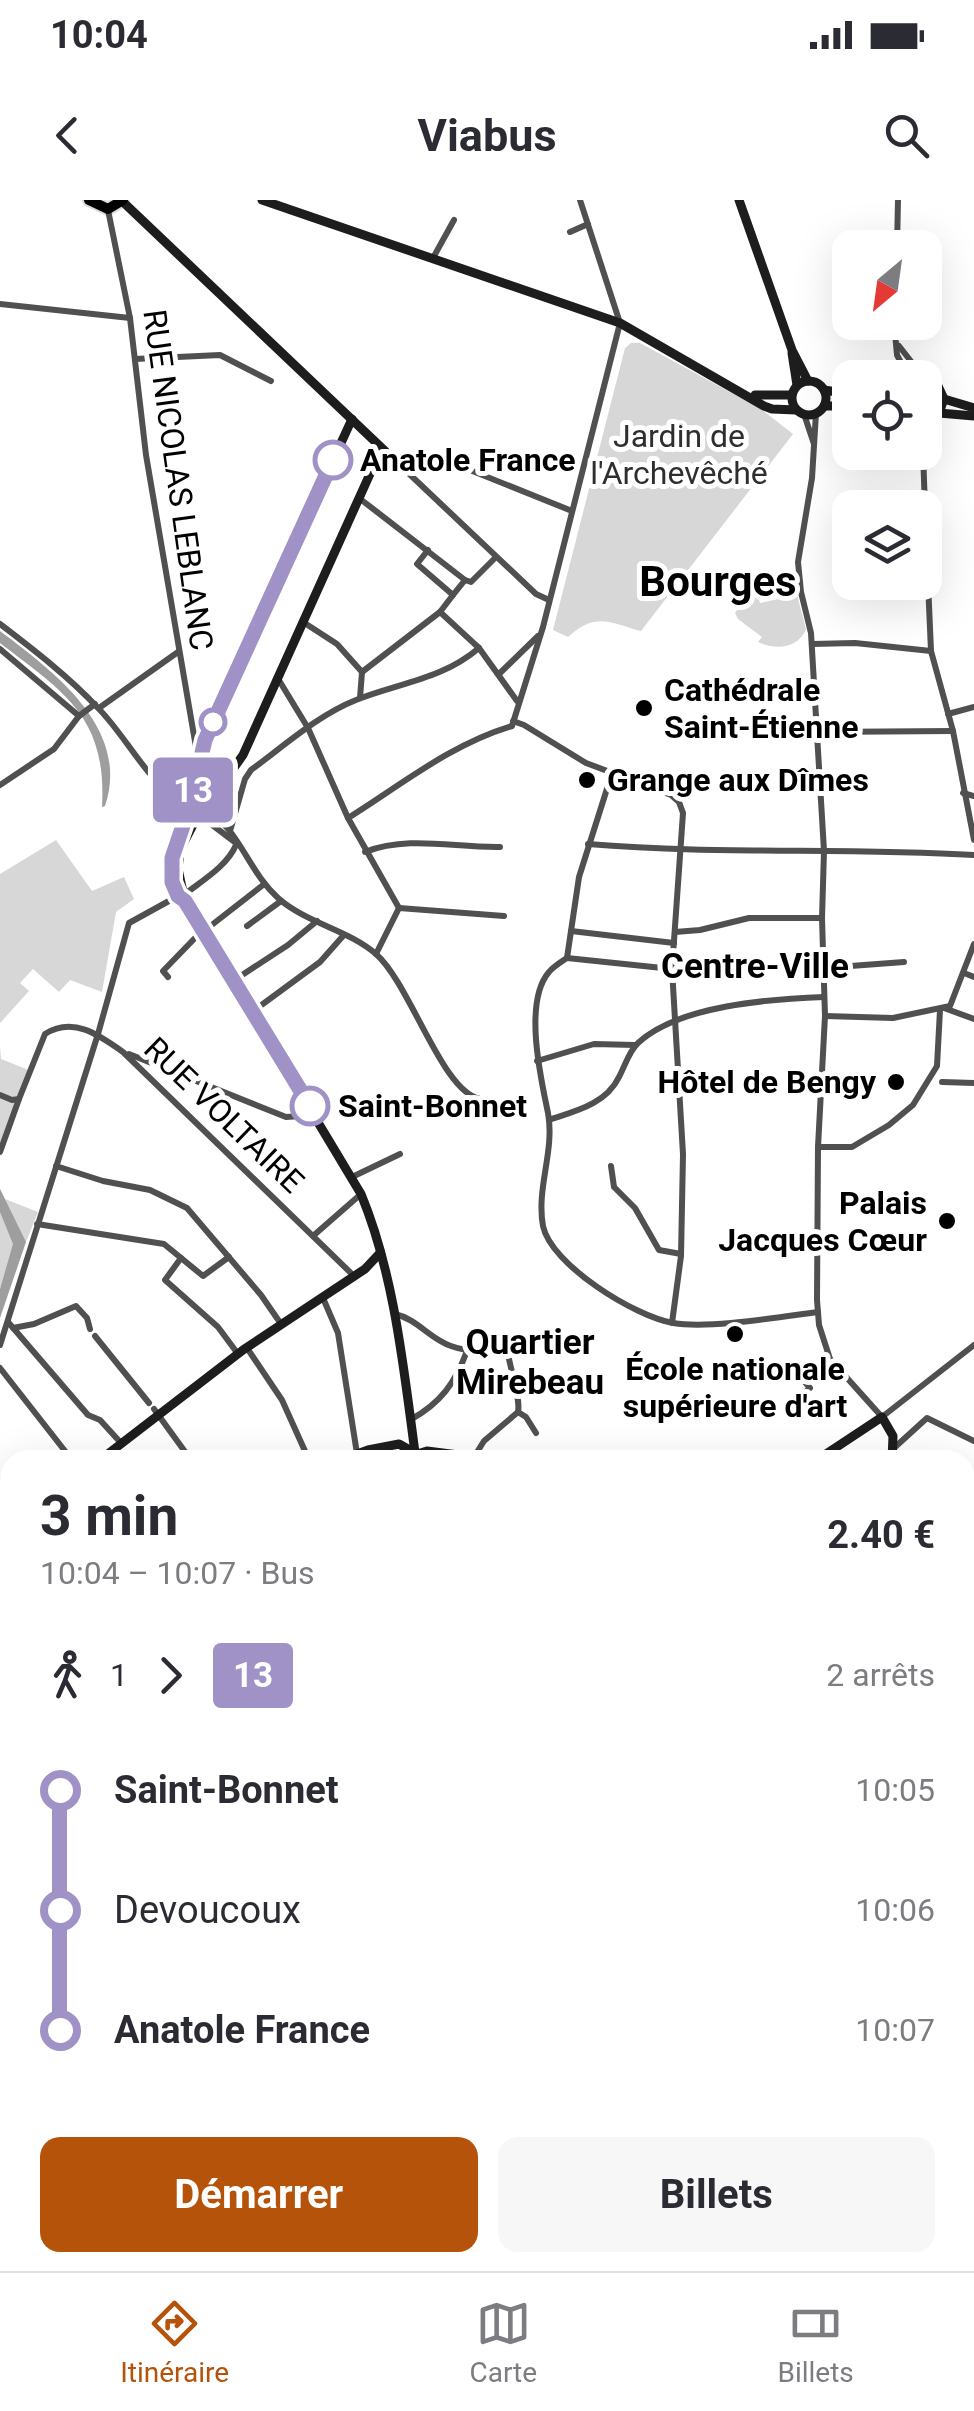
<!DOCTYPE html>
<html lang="fr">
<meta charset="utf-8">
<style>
:root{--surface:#fff;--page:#f7f7f7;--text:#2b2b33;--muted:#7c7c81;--line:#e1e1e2;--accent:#b45309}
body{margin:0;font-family:Roboto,sans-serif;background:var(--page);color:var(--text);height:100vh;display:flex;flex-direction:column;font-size:38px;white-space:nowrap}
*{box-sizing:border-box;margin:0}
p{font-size:32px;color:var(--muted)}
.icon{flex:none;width:55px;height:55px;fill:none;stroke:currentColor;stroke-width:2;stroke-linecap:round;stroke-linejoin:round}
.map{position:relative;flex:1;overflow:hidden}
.sheet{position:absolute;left:0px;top:1250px;width:975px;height:822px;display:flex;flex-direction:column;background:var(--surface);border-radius:30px 30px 0 0;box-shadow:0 10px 40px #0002}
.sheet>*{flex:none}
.badge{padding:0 20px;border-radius:8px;font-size:35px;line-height:65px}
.needle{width:65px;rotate:209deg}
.tools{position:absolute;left:832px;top:30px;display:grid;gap:20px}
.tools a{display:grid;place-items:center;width:110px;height:110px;border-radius:20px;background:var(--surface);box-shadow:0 10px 40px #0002;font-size:50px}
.map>.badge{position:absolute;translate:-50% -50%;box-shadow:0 0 0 5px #fff}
.legs{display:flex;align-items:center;gap:15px;height:110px;padding:0 40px;font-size:32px}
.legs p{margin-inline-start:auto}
.headline{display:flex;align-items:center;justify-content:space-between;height:170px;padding:0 40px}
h1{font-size:55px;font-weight:700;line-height:75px}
.action{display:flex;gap:20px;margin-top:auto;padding:20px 40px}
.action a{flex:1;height:115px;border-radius:20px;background:var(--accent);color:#fff;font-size:40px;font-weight:700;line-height:115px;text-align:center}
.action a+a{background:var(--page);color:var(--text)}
ul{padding:0 40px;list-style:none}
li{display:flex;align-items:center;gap:35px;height:120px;font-size:38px}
li i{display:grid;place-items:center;width:15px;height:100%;margin:0 12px;background:currentColor}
li i::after{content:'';width:25px;height:25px;margin:-12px;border:8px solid;border-radius:50%;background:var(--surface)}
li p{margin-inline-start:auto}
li:first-child i{background:linear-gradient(#0000 50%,currentColor 0)}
li:last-child i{background:linear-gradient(currentColor 50%,#0000 0)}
.status{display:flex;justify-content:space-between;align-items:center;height:70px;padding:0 50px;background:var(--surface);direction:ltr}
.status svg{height:28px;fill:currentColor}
header{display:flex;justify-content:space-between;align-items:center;height:130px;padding:0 40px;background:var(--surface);font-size:45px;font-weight:700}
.tab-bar{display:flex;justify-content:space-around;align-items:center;height:140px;border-top:2px solid var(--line);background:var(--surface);font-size:28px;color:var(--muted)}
.tab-bar a{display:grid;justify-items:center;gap:5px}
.tab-bar .current{color:var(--accent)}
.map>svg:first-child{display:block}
</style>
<div class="status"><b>10:04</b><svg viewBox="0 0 49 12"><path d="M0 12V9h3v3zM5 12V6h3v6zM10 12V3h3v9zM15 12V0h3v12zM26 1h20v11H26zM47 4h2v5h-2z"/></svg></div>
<header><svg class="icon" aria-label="back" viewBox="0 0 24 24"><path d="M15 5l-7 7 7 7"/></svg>Viabus<svg class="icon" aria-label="search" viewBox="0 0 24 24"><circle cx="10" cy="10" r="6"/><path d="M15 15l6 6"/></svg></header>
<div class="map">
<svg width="974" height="2071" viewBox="0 0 974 2071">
<rect width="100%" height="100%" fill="#fff"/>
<!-- green -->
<g fill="#d7d7d7">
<path d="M631,143H640L761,209L793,234L641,431C611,423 596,411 568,437L553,430L625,148Z"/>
<path d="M754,385L760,403L797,395L806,429C798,449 775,450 758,442L762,437L738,419L735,413Z"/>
<path d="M56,640L92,691L124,677L134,699L116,712L102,792L70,780L59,792L33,769L20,783L29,791L0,823V674Z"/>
<path d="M0,846L1,859L31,871L0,955Z"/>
<path d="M0,989L5,999L38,1012L26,1042L13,1049L0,1089Z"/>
<path d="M974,1769V1894L965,1903V1772Z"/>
<path d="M974,1918V2065L965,2071H822L820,2063L965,2062V1924Z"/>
</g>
<!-- water -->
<g fill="#9e9e9e">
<path d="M0,431C54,472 131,528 105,606L102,607C107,517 65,493 0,443Z"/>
<path d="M0,989L26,1042L0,1118V1089L13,1044L0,1012Z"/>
</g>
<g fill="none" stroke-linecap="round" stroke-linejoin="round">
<!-- canal -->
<g stroke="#9e9e9e" stroke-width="9">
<path d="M966,1829L974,1843"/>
<path d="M965,1855L974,1849"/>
<path d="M965,1945L974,1961"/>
<path d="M965,1992L974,1988"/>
<path d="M965,2001L974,1997"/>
<path d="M965,2022L974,2017"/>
<path d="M965,2040L974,2035"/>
<path d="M965,2056L974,2050"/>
<path d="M763,2062L764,2071"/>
<path d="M882,2062L887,2071"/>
<path d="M895,2062H897"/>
<path d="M958,2062L961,2071"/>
<path d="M915,2071L928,2062"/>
</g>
<defs>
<path id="primary" d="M89,0L108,9L123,0"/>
</defs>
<!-- primary casing -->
<use href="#primary" stroke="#dbdbdb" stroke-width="14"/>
<!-- street -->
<g stroke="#505050" stroke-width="6">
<path d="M108,10L130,118L146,255L198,559"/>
<path d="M570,32L588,24"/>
<path d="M897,48L898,0"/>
<path d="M433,58L454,20"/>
<path d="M0,104L130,118"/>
<path d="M894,122L897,155L909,178"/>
<path d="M899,146L924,178"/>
<path d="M135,159L220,155L271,181"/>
<path d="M816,213L812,278L798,362L801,392L811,433L824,651L822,718L825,816L818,947L817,1100L819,1125L830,1159L882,1217L974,1145"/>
<path d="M804,214L814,244"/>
<path d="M925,238L931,219"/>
<path d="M385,251L536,394L549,400"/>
<path d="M923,252L925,308"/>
<path d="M405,270L417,256L430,254L572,311"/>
<path d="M359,298L465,380L453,395L417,364L428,350"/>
<path d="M925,314L931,451L953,531L974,640"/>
<path d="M465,380L471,382L496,357"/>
<path d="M440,412L479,448L517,501"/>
<path d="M303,422L337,444L362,472L360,498"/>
<path d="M0,424C34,450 69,477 98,508C124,534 142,572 172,595C190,609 214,612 229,630C247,653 256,678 278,698C306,723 349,730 376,754C411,785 442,892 480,899"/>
<path d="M812,444L855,443L931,451"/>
<path d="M0,449L79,516"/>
<path d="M362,472L440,412L453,395"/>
<path d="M500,473L538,436"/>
<path d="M277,477L308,528L348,618L399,708"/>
<path d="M99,508L178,452"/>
<path d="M948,514L974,507"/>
<path d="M513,521L524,525L586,563L671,595L679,602L683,613L672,769L683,954L681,1056L672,1123"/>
<path d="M817,532L953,531"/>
<path d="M612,573L579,677L567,758C561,762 553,767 549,772C523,802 541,879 548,913C555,951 536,988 543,1026C551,1065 636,1117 673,1123C710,1129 779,1117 818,1112"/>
<path d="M0,585L54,549L79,516L95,504"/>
<path d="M963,593L974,596"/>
<path d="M203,612L207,621L236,643"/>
<path d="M348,618C401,585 451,544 512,526L543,427L620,123L580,0"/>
<path d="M230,631L245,579L251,570C284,546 318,515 356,500C399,483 443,479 479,448"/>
<path d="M588,644C717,655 846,647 974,655"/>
<path d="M365,652C409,635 454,648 500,647"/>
<path d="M185,694C203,680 227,666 236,645"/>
<path d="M399,708L504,716"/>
<path d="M247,726L281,701"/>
<path d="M571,731L674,743"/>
<path d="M675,732L700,730L749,718H822"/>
<path d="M376,754L399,708"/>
<path d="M567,758L672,769"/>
<path d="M824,768L904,762"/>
<path d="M964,773L974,777"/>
<path d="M168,777L163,771L195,738L263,685"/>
<path d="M233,781L288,745L317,721"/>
<path d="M944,808L974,819"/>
<path d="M252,812L320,762L343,736"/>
<path d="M825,816L893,818L950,806L974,744"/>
<path d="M129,854L286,917L301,916L312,911"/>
<path d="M537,861L594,844L635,845"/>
<path d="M942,882L974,883"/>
<path d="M681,883L723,879L729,884L730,894"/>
<path d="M0,895L12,900L19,899L45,834C73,816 99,835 123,852L354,1076"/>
<path d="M549,920C576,911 606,904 619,877C625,866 629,851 638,843C679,805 771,799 824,797"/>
<path d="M818,947H852L889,925L913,905L937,866L940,810"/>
<path d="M0,952L19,899"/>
<path d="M56,966L103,981L150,990L187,1008L261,1095L281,1124"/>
<path d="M611,966L614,987L635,1008L659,1050L681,1054"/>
<path d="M352,977L400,954"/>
<path d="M37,1024L164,1044L203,1076L229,1057"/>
<path d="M313,1036L361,994"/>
<path d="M181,1058L165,1080L218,1127L238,1154"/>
<path d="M323,1098L338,1133L358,1260"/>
<path d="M395,1114C417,1119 430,1139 451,1146C483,1158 515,1144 548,1143"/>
<path d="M8,1122L88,1215L100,1220L121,1243"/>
<path d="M13,1128L34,1124L76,1106L87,1118L90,1129"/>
<path d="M95,1136L149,1203"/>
<path d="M0,1145L98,834L129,723L178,696"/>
<path d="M247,1148L282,1200L309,1260"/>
<path d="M507,1148C509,1166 521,1198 518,1212L526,1217L536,1233"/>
<path d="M0,1168L72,1260"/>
<path d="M789,1207L810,1188L799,1175L830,1159"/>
<path d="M154,1209L191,1260"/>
<path d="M410,1220C441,1203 455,1183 467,1151"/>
<path d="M894,1248L927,1218L974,1241"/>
<path d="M474,1257L484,1241L518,1212"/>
<path d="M0,1281L10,1293"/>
<path d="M0,1369L10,1378"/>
<path d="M965,1397L974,1403"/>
<path d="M965,1476L974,1462"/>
<path d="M0,1479L10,1489"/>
<path d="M965,1603L974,1609"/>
<path d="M0,1615L10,1625"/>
<path d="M477,2062L484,2071"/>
<path d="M640,2062L648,2071"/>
<path d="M218,2071L231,2062"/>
</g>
<!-- secondary -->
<g stroke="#1d1d1d" stroke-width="9">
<path d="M262,0L620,123L764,206L772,209L796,210"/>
<path d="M739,0L792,150L808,181"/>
<path d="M122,1L385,251L374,265L243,555L193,625L180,650L178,669L185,701"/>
<path d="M792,153L797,185"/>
<path d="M925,179L937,184L944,199L939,213L925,221"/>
<circle cx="809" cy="198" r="17"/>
<path d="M824,190L850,194"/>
<path d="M755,195H792"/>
<path d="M944,199L974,208"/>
<path d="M824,206H850"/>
<path d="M939,213L974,216"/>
<path d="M352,219L205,540L190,605L172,658V682L178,696L185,701L361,994C395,1076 404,1172 416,1260"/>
<path d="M198,572L209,580L226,581"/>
<path d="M100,1260L243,1150L365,1069L380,1053"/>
<path d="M341,1260L368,1250L399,1244L415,1253"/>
<path d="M398,1260L427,1251L474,1257L476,1260"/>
<path d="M817,1260L882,1217L893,1236L892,1260"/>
<path d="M0,1331L10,1324"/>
<path d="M965,1704L974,1700"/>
<path d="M0,1710L10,1700"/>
<path d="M0,1993L10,2003"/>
<path d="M71,2062L79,2071"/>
<path d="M348,2071L354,2062"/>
<path d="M359,2071L365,2062"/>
</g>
<!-- primary -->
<use href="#primary" stroke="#000" stroke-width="10"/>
<!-- rail -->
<path stroke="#000" stroke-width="2.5" stroke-dasharray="15 5 2.5 5" stroke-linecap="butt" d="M11,2062L24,2071"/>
</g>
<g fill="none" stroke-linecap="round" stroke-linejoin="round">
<defs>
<path id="line-1" d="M310,906L185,701L178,696L172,682V658L190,605L205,540L333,260"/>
</defs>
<!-- line-1 casing -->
<use href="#line-1" stroke="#fff" stroke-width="22"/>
<!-- line-1 -->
<use href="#line-1" stroke="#a092c6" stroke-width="15"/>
</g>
<!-- markers -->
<g fill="#fff" stroke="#a092c6" stroke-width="5">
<circle cx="333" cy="260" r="18"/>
<circle cx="213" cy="522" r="12"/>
<circle cx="310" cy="906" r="18"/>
</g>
<g fill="#000" stroke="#fff" stroke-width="4">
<circle cx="644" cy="508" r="10"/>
<circle cx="587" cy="580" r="10"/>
<circle cx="896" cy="882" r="10"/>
<circle cx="947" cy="1021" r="10"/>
<circle cx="735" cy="1134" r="10"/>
</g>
<g text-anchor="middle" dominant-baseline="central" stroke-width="10" stroke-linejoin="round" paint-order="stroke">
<!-- park labels -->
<g font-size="32" fill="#2e2e2e" stroke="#fff">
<text x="679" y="236">Jardin de<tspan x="679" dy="37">l'Archevêché</tspan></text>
</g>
<!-- stop labels -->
<g font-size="32" font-weight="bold" fill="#000" stroke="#fff" text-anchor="start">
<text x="360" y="260">Anatole France</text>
<text x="338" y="906">Saint-Bonnet</text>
</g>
<!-- street labels -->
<g font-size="32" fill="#000" stroke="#fff">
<text transform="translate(178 280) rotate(82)">RUE NICOLAS LEBLANC</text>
<text transform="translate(224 915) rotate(44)">RUE VOLTAIRE</text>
</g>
<!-- poi labels -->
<g font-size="32" font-weight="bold" fill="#000" stroke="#fff" text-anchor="start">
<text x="664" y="490">Cathédrale<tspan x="664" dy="37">Saint-Étienne</tspan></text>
<text x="607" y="580">Grange aux Dîmes</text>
<text x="876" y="882" text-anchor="end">Hôtel de Bengy</text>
<text x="927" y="1003" text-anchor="end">Palais<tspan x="927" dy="37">Jacques Cœur</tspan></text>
<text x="735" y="1169" text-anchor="middle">École nationale<tspan x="735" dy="37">supérieure d'art</tspan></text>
</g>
<!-- neighbourhood labels -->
<g font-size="35" font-weight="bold" fill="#000" stroke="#fff">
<text x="755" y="766">Centre-Ville</text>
<text x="530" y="1142">Quartier<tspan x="530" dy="40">Mirebeau</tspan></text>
</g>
<!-- district labels -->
<g font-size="42" font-weight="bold" fill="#000" stroke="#fff">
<text x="718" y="381">Bourges</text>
</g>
</g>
</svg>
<div class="tools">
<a><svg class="needle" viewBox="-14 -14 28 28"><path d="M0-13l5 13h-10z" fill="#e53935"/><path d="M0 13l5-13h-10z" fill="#7c7c81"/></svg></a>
<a><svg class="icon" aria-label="locate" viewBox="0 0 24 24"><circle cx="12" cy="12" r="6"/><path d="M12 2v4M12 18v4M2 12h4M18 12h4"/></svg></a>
<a><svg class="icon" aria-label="layers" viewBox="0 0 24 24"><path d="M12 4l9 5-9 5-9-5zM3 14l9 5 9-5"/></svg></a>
</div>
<b class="badge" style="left:193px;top:590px;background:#a092c6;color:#fff">13</b>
<section class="sheet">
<div class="headline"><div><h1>3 min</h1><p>10:04 – 10:07 · Bus</p></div><b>2.40 €</b></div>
<div class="legs"><svg class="icon" aria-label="walk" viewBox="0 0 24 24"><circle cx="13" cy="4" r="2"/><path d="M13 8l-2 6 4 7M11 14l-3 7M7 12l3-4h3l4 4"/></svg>1<svg class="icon" aria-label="forward" viewBox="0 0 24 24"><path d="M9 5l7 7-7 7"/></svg><b class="badge" style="background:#a092c6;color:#fff">13</b><p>2 arrêts</p></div>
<ul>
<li><i style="color:#a092c6"></i><b>Saint-Bonnet</b><p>10:05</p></li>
<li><i style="color:#a092c6"></i><span>Devoucoux</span><p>10:06</p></li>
<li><i style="color:#a092c6"></i><b>Anatole France</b><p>10:07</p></li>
</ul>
<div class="action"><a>Démarrer</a><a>Billets</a></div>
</section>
</div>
<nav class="tab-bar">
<a class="current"><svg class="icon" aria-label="directions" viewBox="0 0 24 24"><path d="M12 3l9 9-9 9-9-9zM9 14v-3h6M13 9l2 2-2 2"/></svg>Itinéraire</a>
<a><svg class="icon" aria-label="map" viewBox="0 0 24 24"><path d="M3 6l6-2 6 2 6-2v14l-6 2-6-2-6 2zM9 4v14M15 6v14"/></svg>Carte</a>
<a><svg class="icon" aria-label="tickets" viewBox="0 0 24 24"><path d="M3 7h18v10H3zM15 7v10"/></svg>Billets</a>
</nav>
